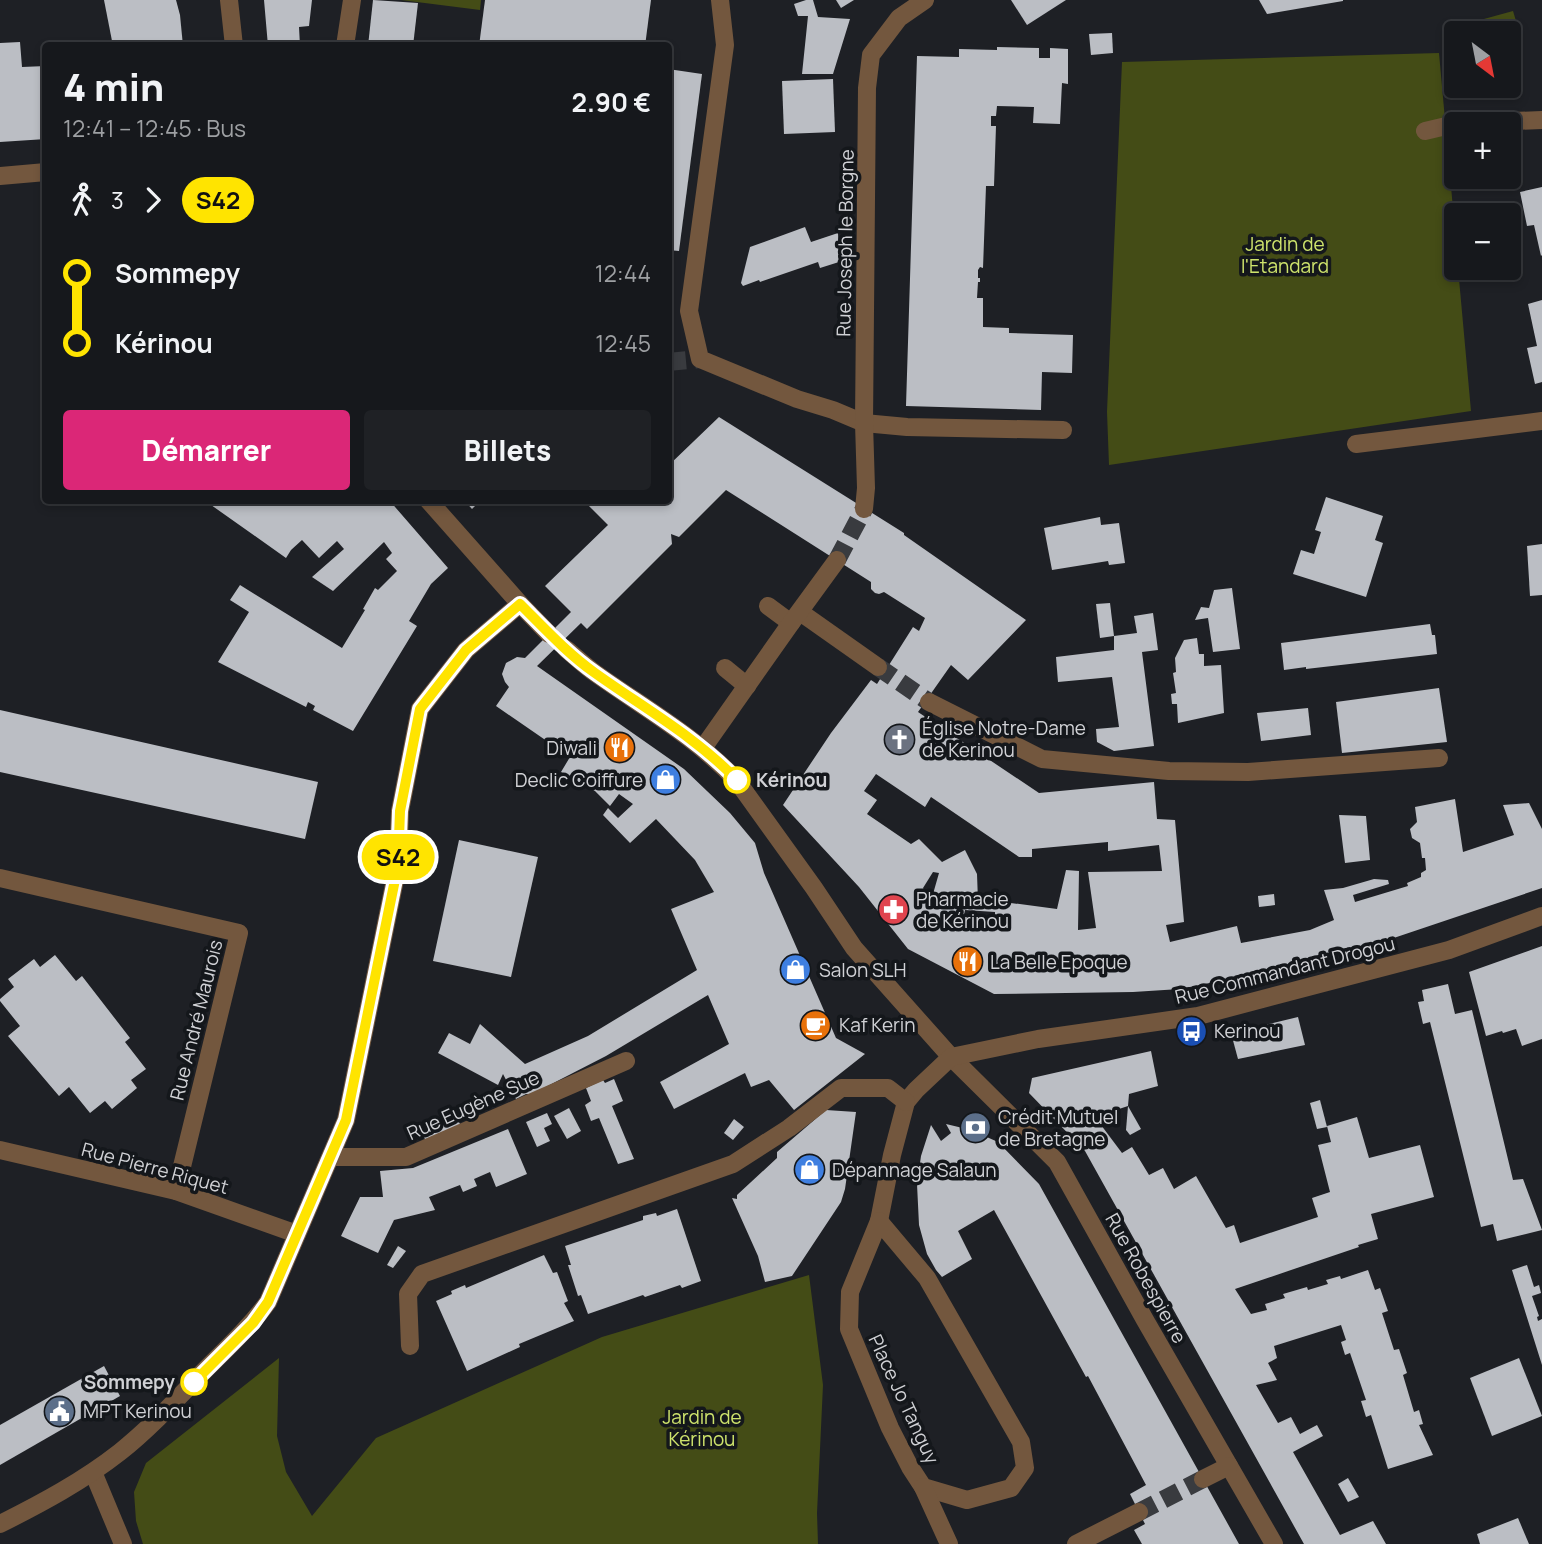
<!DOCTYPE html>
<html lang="fr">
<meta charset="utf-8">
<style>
:root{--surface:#16181c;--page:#1f2125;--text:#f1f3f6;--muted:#9ea0a3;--line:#35373b;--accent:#db2777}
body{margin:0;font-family:Manrope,sans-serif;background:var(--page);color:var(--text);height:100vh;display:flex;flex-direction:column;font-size:26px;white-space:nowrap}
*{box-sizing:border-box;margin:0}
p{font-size:23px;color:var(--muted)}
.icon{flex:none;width:38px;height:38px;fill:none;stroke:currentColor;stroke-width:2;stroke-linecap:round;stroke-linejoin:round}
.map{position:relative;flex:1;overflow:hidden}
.side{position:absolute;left:42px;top:42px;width:630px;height:462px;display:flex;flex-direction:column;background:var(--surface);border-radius:7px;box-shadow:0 4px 10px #0003,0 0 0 2px var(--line)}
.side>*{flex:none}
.badge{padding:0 14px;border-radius:23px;font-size:24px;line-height:46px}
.needle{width:46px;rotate:148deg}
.controls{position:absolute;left:1444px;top:21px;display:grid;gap:14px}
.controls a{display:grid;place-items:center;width:77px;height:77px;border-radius:7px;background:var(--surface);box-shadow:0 4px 10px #0003,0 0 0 2px var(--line);font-size:35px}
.map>.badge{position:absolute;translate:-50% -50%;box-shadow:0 0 0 4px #fff}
.legs{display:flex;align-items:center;gap:10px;height:77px;padding:0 21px;font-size:23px}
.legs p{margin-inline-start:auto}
.overview{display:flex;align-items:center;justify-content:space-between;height:119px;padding:0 21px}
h1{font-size:38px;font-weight:800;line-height:52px}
.action{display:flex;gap:14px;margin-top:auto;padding:14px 21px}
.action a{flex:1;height:80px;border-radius:7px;background:var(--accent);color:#fff;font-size:28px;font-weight:800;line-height:80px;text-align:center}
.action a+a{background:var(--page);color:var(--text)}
ul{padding:0 21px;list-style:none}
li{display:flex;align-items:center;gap:24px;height:70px;font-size:26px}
li i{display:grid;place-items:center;width:10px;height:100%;margin:0 9px;background:currentColor}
li i::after{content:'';width:18px;height:18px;margin:-9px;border:5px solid;border-radius:50%;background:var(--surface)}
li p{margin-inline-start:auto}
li:first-child i{background:linear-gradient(#0000 50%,currentColor 0)}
li:last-child i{background:linear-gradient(currentColor 50%,#0000 0)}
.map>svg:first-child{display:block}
</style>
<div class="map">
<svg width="1542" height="1544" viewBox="0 0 1542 1544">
<rect width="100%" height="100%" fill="#1e2025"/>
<!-- green -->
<g fill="#444c16">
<path d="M401,0H481L480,10Z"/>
<path d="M1513,11L1519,31L1509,34L1476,33L1473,22Z"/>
<path d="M1439,53L1456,242V268H1458L1471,411L1109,465L1107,412L1122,62Z"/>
<path d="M809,1275L823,1385L817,1513L818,1544H143L136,1521L134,1492L146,1463L279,1358L277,1436L286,1472L312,1516L376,1438L602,1337Z"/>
</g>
<!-- building -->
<g fill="#bbbec4" fill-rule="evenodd">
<path d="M104,0H176L180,15L183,46H113Z"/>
<path d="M264,0H312L309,26L299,27L300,46H268Z"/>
<path d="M373,0L418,3L413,46H368Z"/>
<path d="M485,0H651L645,46H479Z"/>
<path d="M806,0H813L818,17L850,19L833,74H802L808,16H798L794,4Z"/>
<path d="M836,0H854L841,8Z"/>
<path d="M1011,0H1066L1027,25Z"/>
<path d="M1259,0H1343V1L1267,14Z"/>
<path d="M1112,33L1113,53L1091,55L1089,34Z"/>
<path d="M20,42L22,67L46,66V139L0,142V43Z"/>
<path d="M997,47L1039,48V58H1050V48L1068,49V84L1062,83L1060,124L1033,123L1034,107L997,106L996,116H991V126H996L994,186H986L983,268L980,267L978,270V278H980V282H978L977,298H983V327L1009,328V333L1073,335L1072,373L1042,372L1041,410L906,406L917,56L959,57V49L997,50Z"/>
<path d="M668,69L702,74L679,251L668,250Z"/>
<path d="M833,79L835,132L784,134L782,81Z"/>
<path d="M1542,187V255L1541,256L1534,225L1527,226L1520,192Z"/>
<path d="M805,227L811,242L838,233L839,262L820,268L818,262L760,282L759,280L743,286L741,283L750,247Z"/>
<path d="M668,295L673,296L670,319H668Z"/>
<path d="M1542,300V382L1535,384L1527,348L1537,346L1528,304Z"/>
<path d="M719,417L904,533V535L1026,620L968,680L951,665L918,712L1039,793L1154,782L1157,819L1175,820L1184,922L1166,925L1170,942L1237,926L1241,943L1310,930L1334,920L1324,890L1343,888L1374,879L1388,880L1389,884L1353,895L1355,902L1408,886L1407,883L1421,877V873L1426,870L1425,858H1422L1420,843L1412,838L1410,829L1417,822L1415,807L1455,799L1463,852L1514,835L1503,805L1529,803L1542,829V888L1361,949L1360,946L1318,961L1180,989L1133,992L994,994L908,949L859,887L783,805L831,733L871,680L877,684L913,627L919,631L925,618L884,592L879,594L875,593L871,589V582L726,490L679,537L671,534L672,544L587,629L581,623L537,666L684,769L730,813L755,843L764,873L836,1038L865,1054L794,1110L769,1080L751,1087L745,1073L674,1109L660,1082L729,1044L708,995L606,1056L532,1094H526L516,1099L503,1074L498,1085L438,1053L449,1033L470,1044L480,1024L525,1064L588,1036L697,970L671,909L714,892L695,860L656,819L630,843L603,815L608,808L618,818L633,804L619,794L610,806L595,791L561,772L570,757L496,706L509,687L505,682L502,674L506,663L517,657L525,658L571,612L545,586L608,525L583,500H668V466ZM876,774L925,807L931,797L1019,857H1032V849L1108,842V851L1159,845L1162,871L1088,872L1096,928L1078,930L1079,871L1066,870L1057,909L996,901V902L978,901L977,874L965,850L942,862L919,839L911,844L867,814L877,800L864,791ZM933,872L939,873L931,901L923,888ZM965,910L995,912V929L964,915Z"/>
<path d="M1326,497L1383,516L1375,540L1383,543L1366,597L1293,574L1301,550L1314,554L1321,532L1315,530Z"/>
<path d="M204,500H389L448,568L431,584L409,621L417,626L353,731L313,710L315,706L308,702L306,707L218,662L249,612L230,600L240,585L342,648L365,610L363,609L375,588L378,590L397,571L386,559L392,553L384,542L333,591L312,577L344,549L337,541L319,558L302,540L291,550L286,558Z"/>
<path d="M464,500H481L472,509Z"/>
<path d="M1100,517L1101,525L1119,523L1125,563L1109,565L1108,561L1052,570L1044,528Z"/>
<path d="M1542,544V595L1530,596L1527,546Z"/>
<path d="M1232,588L1240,649L1213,652L1208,618L1195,620L1201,607L1209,608L1214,590Z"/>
<path d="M1110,603L1114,636L1100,638L1096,604Z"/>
<path d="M1153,613L1158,650L1142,652L1154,746L1114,751L1097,742L1096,729L1119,727L1112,677L1058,682L1056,657L1114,650V636L1137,633L1134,616Z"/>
<path d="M1430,624L1432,635H1435L1437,654L1306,669V667L1284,670L1281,643Z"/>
<path d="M1197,638L1199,654H1204V666L1221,665L1224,713L1178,723L1177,704H1172L1171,694L1176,693L1173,673L1176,672L1175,658L1184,640Z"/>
<path d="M1439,688L1447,742L1342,753L1336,702Z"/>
<path d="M1308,708L1311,735L1261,741L1257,713Z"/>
<path d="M0,710L318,782L305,839L0,772Z"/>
<path d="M1339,815L1366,816L1370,860L1345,863Z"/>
<path d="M459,840L538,857L511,977L433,961Z"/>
<path d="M1274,894L1275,905L1259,907L1258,896Z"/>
<path d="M1542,946V1039L1522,1046L1516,1029L1503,1033L1502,1031L1486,1036L1469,972Z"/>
<path d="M55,955L76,981L82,976L130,1038L125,1042L146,1069L131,1080L137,1088L112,1109L105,1101L90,1113L69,1087L59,1096L8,1036L20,1026L0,1001V999L14,987L8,979L34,959L40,967Z"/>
<path d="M1448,984L1455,1014L1472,1010L1513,1180L1523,1179L1542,1230L1497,1241L1493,1224L1481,1227L1430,1022L1423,1024L1418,1002L1424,1001L1422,990Z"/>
<path d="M1298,1017L1305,1045L1238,1059L1231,1033Z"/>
<path d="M1151,1051L1158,1086L1129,1094L1128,1106L1095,1117L1122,1153L1132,1147L1149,1175L1163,1168L1174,1189L1196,1176L1226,1228L1234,1225L1240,1243L1318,1217L1312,1198L1330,1192L1318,1145L1331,1142L1327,1126L1357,1117L1369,1158L1420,1145L1434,1197L1371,1214L1378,1239L1358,1245L1359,1247L1235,1289L1251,1314L1267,1310L1265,1304L1285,1298L1283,1294L1307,1287L1308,1290L1328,1284L1326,1280L1340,1276L1341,1279L1368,1270L1375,1290L1380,1288L1388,1311L1382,1313L1394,1350L1399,1349L1407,1373L1403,1375L1414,1412L1419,1410L1423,1424L1419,1425L1433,1455L1388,1469L1371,1415L1366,1417L1361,1401L1366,1400L1350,1353L1345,1355L1341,1342L1346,1340L1341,1325L1274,1346L1277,1358L1268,1363L1277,1380L1256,1385L1278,1423L1291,1417L1300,1434L1317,1425L1323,1436L1293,1452L1340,1535L1373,1521L1386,1544H1304L1085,1151L1029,1093L1032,1078Z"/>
<path d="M614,1079L623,1101L612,1106L634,1159L618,1164L599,1118L591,1121L585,1105L591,1101L586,1088L603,1080L605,1083Z"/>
<path d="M1320,1100L1327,1127L1317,1129L1310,1103Z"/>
<path d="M1128,1106L1141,1129L1130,1135L1126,1130Z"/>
<path d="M569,1108L581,1131L567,1139L554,1116Z"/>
<path d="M826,1110L856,1112L845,1189L841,1202L792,1276L765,1282L758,1256L732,1198L737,1199V1195L777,1158V1152Z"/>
<path d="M547,1113L552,1124L544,1128L550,1141L537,1147L526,1122Z"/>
<path d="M444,1116L446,1120L456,1116L462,1128L426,1142L420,1126Z"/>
<path d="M734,1119L744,1127L733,1140L724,1133Z"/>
<path d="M946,1124L971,1130L998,1142L1039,1184L1239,1544H1142L1134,1530L1145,1524L1130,1494L1146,1485L1088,1376L1086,1377L994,1210L958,1231L972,1259L942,1277L936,1270L927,1254L919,1225L917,1184L921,1156L931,1125L941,1141L951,1133Z"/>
<path d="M508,1129L527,1174L496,1187L490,1172L474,1179L477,1186L463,1192L460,1185L429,1197L435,1210L394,1220L378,1253L341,1236L360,1197H383L380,1171L413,1168Z"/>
<path d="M677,1209L701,1281L682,1288L680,1285L645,1297L643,1295L588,1314L581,1295L578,1296L568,1265H571L565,1246L643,1220V1216L656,1213L657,1216Z"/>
<path d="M398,1246L406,1251L393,1268L387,1265Z"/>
<path d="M544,1255L553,1273L557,1272L568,1301L564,1303L574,1321L519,1344L520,1347L467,1371L436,1301L452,1294L451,1291L465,1285L466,1288Z"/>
<path d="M1527,1265L1534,1287L1539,1285L1541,1293L1532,1296L1539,1316L1537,1317L1538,1321L1542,1319V1365L1512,1270Z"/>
<path d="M1519,1358L1542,1416L1492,1436L1470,1378Z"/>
<path d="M104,1366L120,1396L0,1465V1425Z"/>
<path d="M1348,1478L1359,1497L1348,1502L1338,1484Z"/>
<path d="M1518,1518L1529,1544H1480L1477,1534Z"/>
</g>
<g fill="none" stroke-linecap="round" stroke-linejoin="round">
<!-- minor-tunnel -->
<g stroke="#393b3f" stroke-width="18" stroke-dasharray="18 9" stroke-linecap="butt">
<path d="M668,362L700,359"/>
<path d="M837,560L864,509"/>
<path d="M878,667L929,702"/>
<path d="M1139,1512L1203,1479"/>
</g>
<!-- minor -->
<g stroke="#73573e" stroke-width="18">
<path d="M229,0L234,46"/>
<path d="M720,0L725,45L689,311L700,359L797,399L833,410L864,423L907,427L1063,430"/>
<path d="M345,46L352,0"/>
<path d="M1425,131L1459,123L1542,120"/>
<path d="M0,176L46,172"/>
<path d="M1356,444L1542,421"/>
<path d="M428,500L520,604L549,634"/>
<path d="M864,509L866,488L864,423L867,88L871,55L899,18L925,0"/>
<path d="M768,606L791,623"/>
<path d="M800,612L878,667"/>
<path d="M566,649C576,657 585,666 595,673C644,708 696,737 737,781L814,888L854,948L951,1057L1057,1162L1145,1320L1274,1544"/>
<path d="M725,668L747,686"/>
<path d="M929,702L1042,759L1169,771L1248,772L1439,758"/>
<path d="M703,748L791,623L837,560"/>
<path d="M0,878L239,933L176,1191"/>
<path d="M0,1150L176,1191L297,1234"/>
<path d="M331,1157H406L626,1061"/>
<path d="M879,1221L892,1155L906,1102L916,1090L951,1057L1038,1039L1198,1016L1449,950L1542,916"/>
<path d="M879,1221L927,1278L1021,1442L1025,1468L1011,1488L967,1500L923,1487L910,1467L890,1428L849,1329L850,1292Z"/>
<path d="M410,1346L408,1294L422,1274L733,1164L789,1128L841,1088H888L906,1102"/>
<path d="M93,1472L123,1544"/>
<path d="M1203,1479L1229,1466"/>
<path d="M923,1487L949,1544"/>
<path d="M0,1524C42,1503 83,1481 120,1452C149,1429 176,1400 202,1373C225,1350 249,1328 268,1302L346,1120L398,865L400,811L420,709L466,650L520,604"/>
<path d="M1076,1544L1139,1512"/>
</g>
</g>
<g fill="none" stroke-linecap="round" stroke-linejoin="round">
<defs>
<path id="line-1" d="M194,1382L253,1323L268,1302L346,1120L398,865L400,811L420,709L466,650L520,604C544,628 568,654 595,673C644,708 696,737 737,780"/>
</defs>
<!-- line-1 casing -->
<use href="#line-1" stroke="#fff" stroke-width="16"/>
<!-- line-1 -->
<use href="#line-1" stroke="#ffe400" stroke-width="10"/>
</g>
<!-- icons -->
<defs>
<symbol id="church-disc" viewBox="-11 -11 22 22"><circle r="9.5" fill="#6b7280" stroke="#14171b"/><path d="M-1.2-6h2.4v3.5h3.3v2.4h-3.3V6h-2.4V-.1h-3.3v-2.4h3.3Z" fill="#fff"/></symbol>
<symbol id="restaurant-disc" viewBox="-11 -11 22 22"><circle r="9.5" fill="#e8710a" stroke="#14171b"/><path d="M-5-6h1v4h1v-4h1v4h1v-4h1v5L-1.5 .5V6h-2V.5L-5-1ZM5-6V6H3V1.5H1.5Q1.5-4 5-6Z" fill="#fff"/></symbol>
<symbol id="shop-disc" viewBox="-11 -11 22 22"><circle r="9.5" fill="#3f7fe0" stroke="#14171b"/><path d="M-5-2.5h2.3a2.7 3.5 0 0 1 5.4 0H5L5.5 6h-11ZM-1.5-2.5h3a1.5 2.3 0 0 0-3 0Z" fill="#fff"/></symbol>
<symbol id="pharmacy-disc" viewBox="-11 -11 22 22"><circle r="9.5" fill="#e0444e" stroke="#14171b"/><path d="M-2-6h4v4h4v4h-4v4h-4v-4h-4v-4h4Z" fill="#fff"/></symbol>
<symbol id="cafe-disc" viewBox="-11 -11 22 22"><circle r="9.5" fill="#e8710a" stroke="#14171b"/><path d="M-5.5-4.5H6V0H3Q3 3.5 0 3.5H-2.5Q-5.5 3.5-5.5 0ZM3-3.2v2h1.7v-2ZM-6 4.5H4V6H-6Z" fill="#fff"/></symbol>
<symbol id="bus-disc" viewBox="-11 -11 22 22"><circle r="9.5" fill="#1a4fb4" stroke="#14171b"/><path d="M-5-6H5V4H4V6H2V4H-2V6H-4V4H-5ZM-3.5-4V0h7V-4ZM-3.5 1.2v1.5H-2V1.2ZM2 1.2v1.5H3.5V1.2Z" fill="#fff"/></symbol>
<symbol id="bank-disc" viewBox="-11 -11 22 22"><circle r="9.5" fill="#5c6f8a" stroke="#14171b"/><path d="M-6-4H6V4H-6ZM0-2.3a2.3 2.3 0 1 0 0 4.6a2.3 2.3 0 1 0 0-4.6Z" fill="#fff"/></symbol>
<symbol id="civic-disc" viewBox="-11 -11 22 22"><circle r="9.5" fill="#5c6f8a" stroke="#14171b"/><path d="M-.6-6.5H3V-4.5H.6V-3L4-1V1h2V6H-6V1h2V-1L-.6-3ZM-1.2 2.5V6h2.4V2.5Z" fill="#fff"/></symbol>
</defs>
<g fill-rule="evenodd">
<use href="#church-disc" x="882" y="722" width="35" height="35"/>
<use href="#restaurant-disc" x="602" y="730" width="35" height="35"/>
<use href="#shop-disc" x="648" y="762" width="35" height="35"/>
<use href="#pharmacy-disc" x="876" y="892" width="35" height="35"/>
<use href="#restaurant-disc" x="950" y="944" width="35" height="35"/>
<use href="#shop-disc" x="778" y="952" width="35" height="35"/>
<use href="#cafe-disc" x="798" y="1008" width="35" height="35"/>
<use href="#bus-disc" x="1174" y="1014" width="35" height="35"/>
<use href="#bank-disc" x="958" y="1110" width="35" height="35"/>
<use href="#shop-disc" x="792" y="1152" width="35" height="35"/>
<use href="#civic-disc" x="42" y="1394" width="35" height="35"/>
</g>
<!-- markers -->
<g fill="#fff" stroke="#ffe400" stroke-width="3.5">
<circle cx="737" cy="780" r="12"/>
<circle cx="194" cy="1382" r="12"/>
</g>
<g text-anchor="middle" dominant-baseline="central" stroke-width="7" stroke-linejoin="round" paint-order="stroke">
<!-- street labels -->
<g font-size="19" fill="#d0d1d5" stroke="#14171b">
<text transform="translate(845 243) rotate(-89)">Rue Joseph le Borgne</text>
<text transform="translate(1285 970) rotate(-14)">Rue Commandant Drogou</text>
<text transform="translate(196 1020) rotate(-76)">Rue André Maurois</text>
<text transform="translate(473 1105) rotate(-24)">Rue Eugène Sue</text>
<text transform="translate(155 1168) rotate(15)">Rue Pierre Riquet</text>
<text transform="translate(1146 1278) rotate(61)">Rue Robespierre</text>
<text transform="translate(904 1399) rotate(65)">Place Jo Tanguy</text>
</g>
<!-- park labels -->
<g font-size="19" fill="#cee36c" stroke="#14171b">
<text x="1285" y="244">Jardin de<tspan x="1285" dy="22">l'Etandard</tspan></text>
<text x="702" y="1417">Jardin de<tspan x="702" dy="22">Kérinou</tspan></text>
</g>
<!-- poi labels -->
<g font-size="19" fill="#d0d1d5" stroke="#14171b" text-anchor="start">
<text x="922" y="728">Église Notre-Dame<tspan x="922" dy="22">de Kerinou</tspan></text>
<text x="597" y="748" text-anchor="end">Diwali</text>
<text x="643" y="780" text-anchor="end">Declic Coiffure</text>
<text x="916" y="899">Pharmacie<tspan x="916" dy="22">de Kérinou</tspan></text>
<text x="990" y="962">La Belle Epoque</text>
<text x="819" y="970">Salon SLH</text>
<text x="839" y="1025">Kaf Kerin</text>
<text x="1214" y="1031">Kerinou</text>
<text x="998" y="1117">Crédit Mutuel<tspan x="998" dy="22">de Bretagne</tspan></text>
<text x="832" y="1170">Dépannage Salaun</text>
<text x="83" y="1411">MPT Kerinou</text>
</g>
<!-- stop labels -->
<g font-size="19" font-weight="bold" fill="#d0d1d5" stroke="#14171b" text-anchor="start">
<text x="756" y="780">Kérinou</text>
<text x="175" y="1382" text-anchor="end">Sommepy</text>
</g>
</g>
</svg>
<div class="controls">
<a><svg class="needle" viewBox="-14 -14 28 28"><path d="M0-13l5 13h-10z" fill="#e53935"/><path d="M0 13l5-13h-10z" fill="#9ea0a3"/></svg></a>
<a>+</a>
<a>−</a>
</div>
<b class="badge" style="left:398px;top:857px;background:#ffe400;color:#111">S42</b>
<section class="side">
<div class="overview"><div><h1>4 min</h1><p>12:41 – 12:45 · Bus</p></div><b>2.90 €</b></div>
<div class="legs"><svg class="icon" aria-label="walk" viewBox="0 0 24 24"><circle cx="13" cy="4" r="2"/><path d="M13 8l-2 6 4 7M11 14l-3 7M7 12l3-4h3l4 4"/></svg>3<svg class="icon" aria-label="forward" viewBox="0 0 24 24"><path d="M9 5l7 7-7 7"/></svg><b class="badge" style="background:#ffe400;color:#111">S42</b></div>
<ul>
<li><i style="color:#ffe400"></i><b>Sommepy</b><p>12:44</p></li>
<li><i style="color:#ffe400"></i><b>Kérinou</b><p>12:45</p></li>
</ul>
<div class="action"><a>Démarrer</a><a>Billets</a></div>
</section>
</div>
